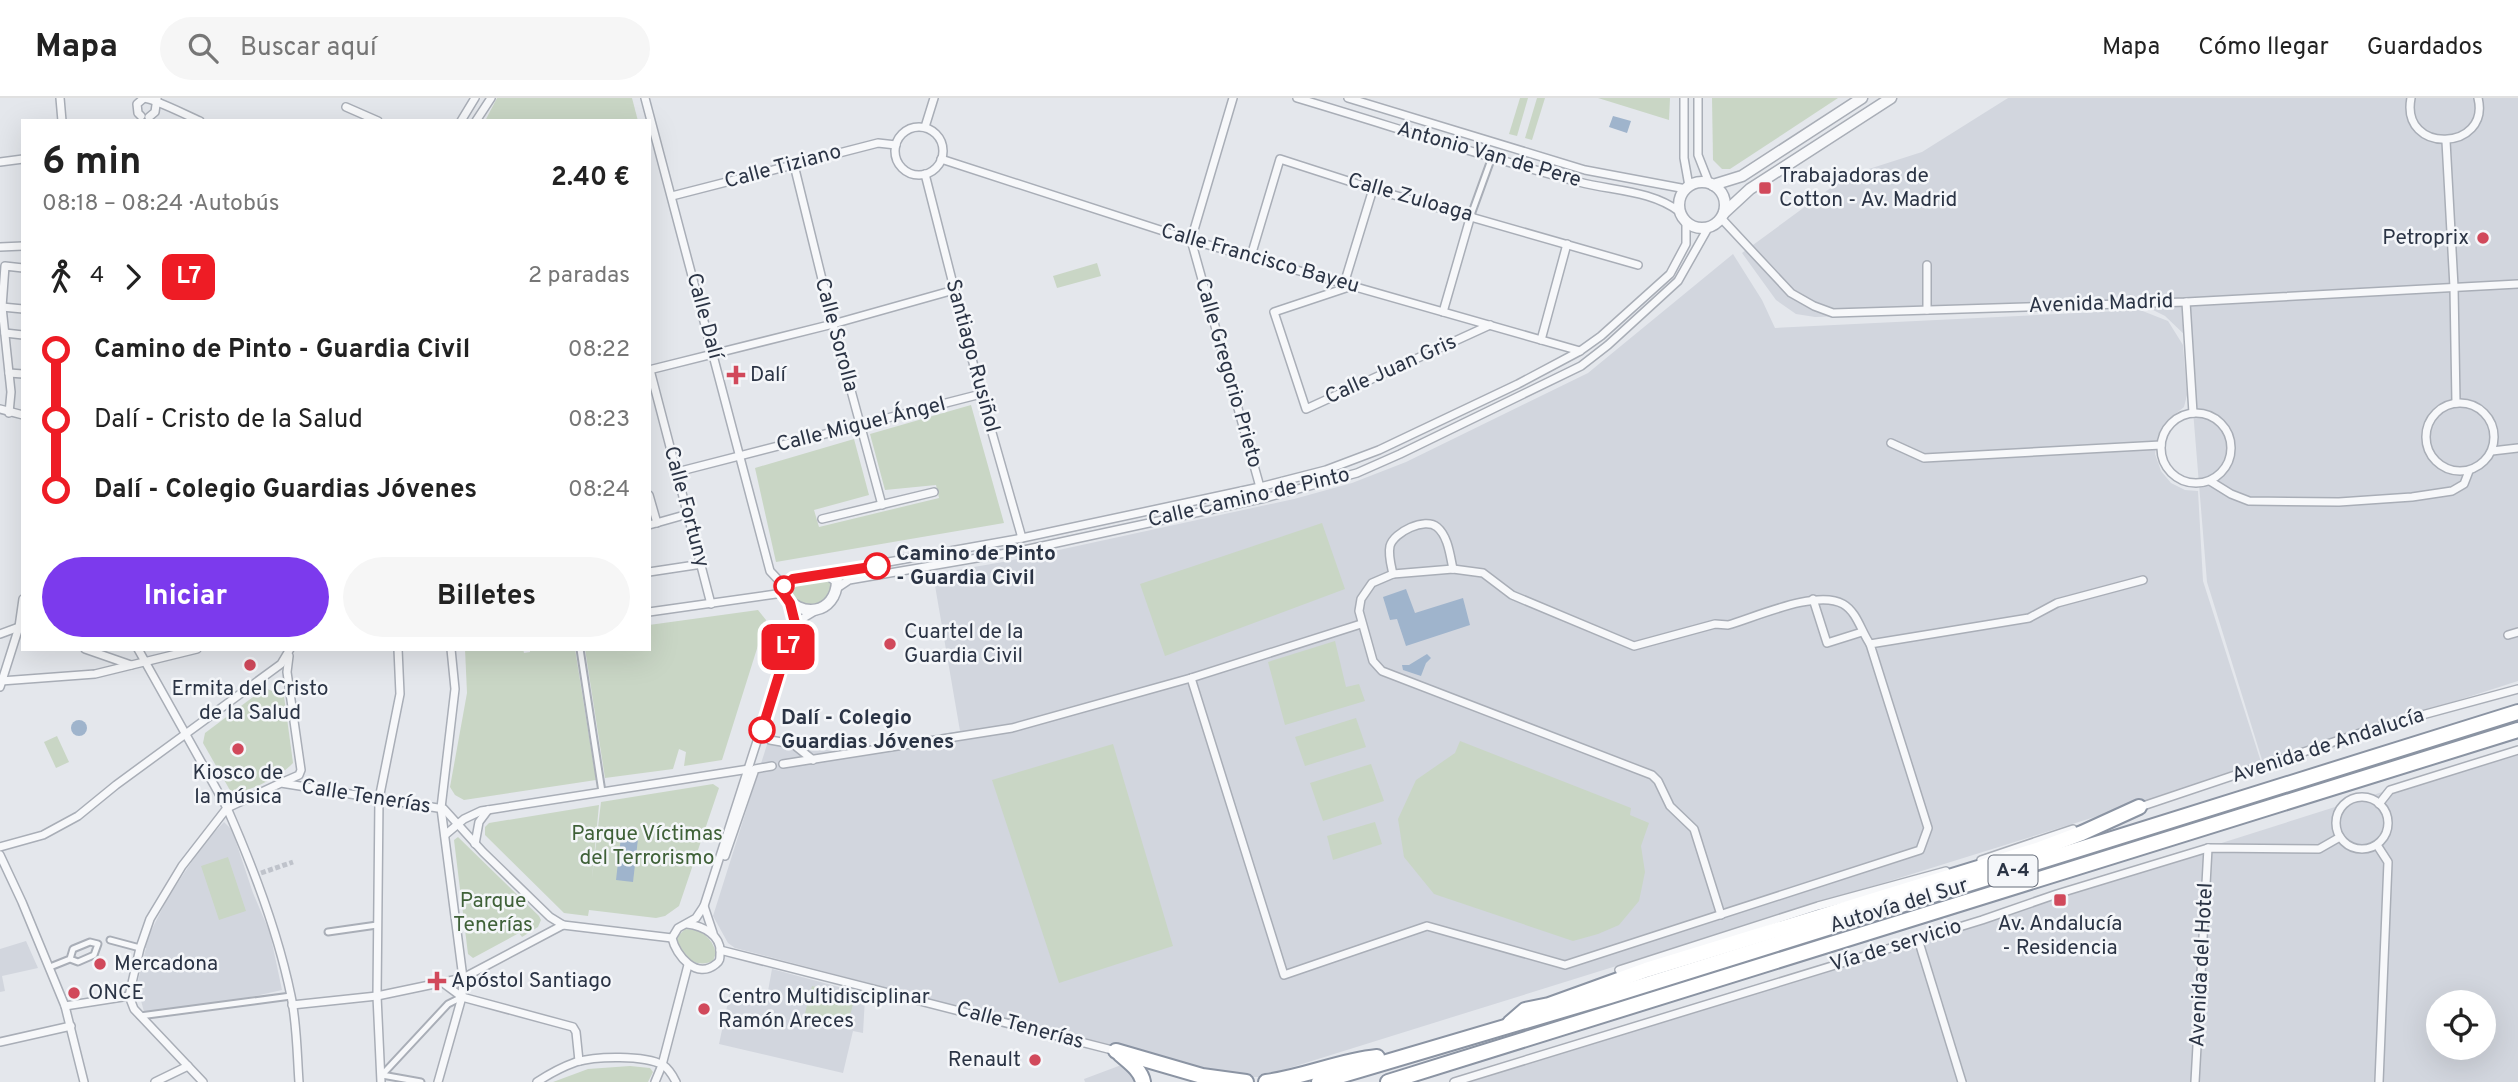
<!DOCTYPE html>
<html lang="es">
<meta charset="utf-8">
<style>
:root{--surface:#fff;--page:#f6f6f6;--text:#222;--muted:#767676;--line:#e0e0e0;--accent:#7c3aed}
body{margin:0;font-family:Overpass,sans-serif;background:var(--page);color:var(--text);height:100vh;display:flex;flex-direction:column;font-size:26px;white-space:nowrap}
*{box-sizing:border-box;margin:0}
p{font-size:23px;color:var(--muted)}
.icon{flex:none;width:38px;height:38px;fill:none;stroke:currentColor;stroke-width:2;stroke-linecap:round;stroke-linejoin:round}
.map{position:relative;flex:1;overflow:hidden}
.sheet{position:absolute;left:21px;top:21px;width:630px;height:532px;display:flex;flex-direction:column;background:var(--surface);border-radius:0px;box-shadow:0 7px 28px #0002}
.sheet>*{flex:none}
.badge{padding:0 14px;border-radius:10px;font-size:24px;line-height:46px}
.fabs{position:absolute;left:2426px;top:892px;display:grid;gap:14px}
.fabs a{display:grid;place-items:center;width:70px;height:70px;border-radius:50%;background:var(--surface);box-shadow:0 7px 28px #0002;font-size:35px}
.map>.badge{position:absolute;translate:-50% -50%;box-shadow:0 0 0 4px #fff}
.legs{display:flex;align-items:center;gap:10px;height:77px;padding:0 21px;font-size:23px}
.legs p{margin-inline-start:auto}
.headline{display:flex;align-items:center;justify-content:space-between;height:119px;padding:0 21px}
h1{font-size:38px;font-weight:700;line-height:52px}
.primary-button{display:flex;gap:14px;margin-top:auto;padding:14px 21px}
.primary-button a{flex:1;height:80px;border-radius:42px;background:var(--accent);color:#fff;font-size:28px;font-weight:700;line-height:80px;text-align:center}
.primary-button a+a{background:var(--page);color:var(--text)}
ul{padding:0 21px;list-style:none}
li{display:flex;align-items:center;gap:24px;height:70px;font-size:26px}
li i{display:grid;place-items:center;width:10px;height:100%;margin:0 9px;background:currentColor}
li i::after{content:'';width:18px;height:18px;margin:-9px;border:5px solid;border-radius:50%;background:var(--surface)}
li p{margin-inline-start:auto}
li:first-child i{background:linear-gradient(#0000 50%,currentColor 0)}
li:last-child i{background:linear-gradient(currentColor 50%,#0000 0)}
header{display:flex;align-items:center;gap:42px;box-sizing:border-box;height:98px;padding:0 35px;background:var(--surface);border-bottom:2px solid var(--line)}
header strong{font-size:33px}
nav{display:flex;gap:38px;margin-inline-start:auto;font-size:24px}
.search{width:490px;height:63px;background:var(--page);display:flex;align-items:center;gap:18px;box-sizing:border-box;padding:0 24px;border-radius:38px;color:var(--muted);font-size:26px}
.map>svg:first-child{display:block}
</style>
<header>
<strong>Mapa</strong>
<div class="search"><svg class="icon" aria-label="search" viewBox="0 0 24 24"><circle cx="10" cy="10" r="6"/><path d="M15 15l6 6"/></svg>Buscar aquí</div>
<nav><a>Mapa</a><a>Cómo llegar</a><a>Guardados</a></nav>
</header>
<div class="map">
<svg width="2518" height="984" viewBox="0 0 2518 984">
<rect width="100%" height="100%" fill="#e4e7ec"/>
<!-- built -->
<g fill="#d2d6de" fill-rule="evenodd">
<path d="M2008,0H2518V583L2263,665L2207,484L2187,239L2165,218L2145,208L1815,219L1796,216L1776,202L1742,155L1847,78L1922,54Z"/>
<path d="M1733,156L1762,202L1775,230L2140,212L2168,223L2183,247L2187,297L2184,309L2169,321L2158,337L2155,356L2161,373L2171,385L2185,392L2198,393L2203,483L2262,667L1260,979H1226L735,850L728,845L713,818L770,637L835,654L960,633L933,476L1003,464L1294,401L1352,385L1406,364L1588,275Z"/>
<path d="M2518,653V984H1454L1918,841L2433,678ZM2438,905H2483V950H2438Z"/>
<path d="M224,724L232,732L253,795L270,835L282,892L215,907L214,905L144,914L137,887L146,850L143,849L167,801L204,745Z"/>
<path d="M26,843L38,870L2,878L5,893L0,894V851Z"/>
<path d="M772,871L854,893L853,897L865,900L863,935L853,933L843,975L719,946L730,895L766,904Z"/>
<path d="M1124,966L1139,984H1085L1084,981Z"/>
</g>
<!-- green -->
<g fill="#c9d6c5">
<path d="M497,0H632L638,23H485Z"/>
<path d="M1520,0H1528L1517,38L1509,36Z"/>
<path d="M1537,0H1545L1532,42L1525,40Z"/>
<path d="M1598,0H1670L1669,22Z"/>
<path d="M1712,0H1838L1730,71H1722L1713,62Z"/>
<path d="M1097,165L1101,178L1057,190L1053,178Z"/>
<path d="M971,307L1004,425L776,464L755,370L854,341L869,397L814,412L819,429L939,400L936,387L885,392L870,336Z"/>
<path d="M1322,425L1345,491L1165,558L1140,486Z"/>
<path d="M823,480L832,484C829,510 802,514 788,493L794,485Z"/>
<path d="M758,512L766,522L722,662L684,668L686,654L679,651L673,671L605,680L585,551H649V527Z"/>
<path d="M1335,543L1346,589L1359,586L1365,603L1285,627L1268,564Z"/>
<path d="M465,551H523L524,555L530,554V551H575L596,682L464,702L455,697L450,689L467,595Z"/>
<path d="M265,590L284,598L293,665C282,677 246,697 231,694L203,645L205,635Z"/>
<path d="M1356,620L1366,649L1305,668L1295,639Z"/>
<path d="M57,638L69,664L56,670L44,644Z"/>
<path d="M1460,643L1631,710L1630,717L1649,725L1641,748L1645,774L1639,803L1619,827L1598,836L1573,843L1434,796L1404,759L1398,721L1416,682L1455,655Z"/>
<path d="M1113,646L1173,848L1059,885L992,682Z"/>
<path d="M1371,666L1384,703L1323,723L1310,685Z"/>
<path d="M713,686L719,690L679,808L665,818L656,820L589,812L588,818L564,815L485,737V729L489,725L599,707L592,780L601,704Z"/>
<path d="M1375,724L1382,746L1333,762L1327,738Z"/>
<path d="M458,739L539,818L541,822L538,829L522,839L519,835L473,860L468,856L454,742Z"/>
<path d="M228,759L246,813L219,822L201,768Z"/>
<path d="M685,831C701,831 712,839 716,855L713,863C696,871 678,858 676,840Z"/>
<path d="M812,888L855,898L847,930L804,919Z"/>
<path d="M630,968L650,970L653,974L648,984H553L588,971Z"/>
</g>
<!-- water -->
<g fill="#9fb4cc">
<path d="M1613,18L1631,23L1627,35L1609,29Z"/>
<path d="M1406,491L1415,515L1463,500L1470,527L1406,548L1397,521L1390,522L1383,499Z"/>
<path d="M1427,556L1431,560L1426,565L1421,578L1403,572L1402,567H1409Z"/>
<circle cx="79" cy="630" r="8"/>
<path d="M622,730L639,732L633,784L616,782Z"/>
</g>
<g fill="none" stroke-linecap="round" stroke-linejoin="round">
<!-- pedestrian-tunnel -->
<path stroke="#bfc3cb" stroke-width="5" stroke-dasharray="5 2.5" stroke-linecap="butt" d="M261,775L293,764"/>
<defs>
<g id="pedestrian">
<path d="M1471,117L1492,59"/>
<path d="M580,551L602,694"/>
<path d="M328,834L377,827"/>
<path d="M110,842L140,850"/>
<path d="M50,869L70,861L78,864L94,857L98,846L90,844L73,851L70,861"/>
<path d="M140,918L291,898"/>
<path d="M382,977L448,906L462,899"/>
<path d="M382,977L421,984"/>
</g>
<g id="minor">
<path d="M60,0L62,23"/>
<path d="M144,0C155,1 186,17 200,23"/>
<path d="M645,0L770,473L784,488"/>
<path d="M1233,0L1191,142L1260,389"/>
<path d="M1297,0C1391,28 1484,59 1579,84C1613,93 1651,92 1680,114"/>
<path d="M1348,0L1585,72L1686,91"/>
<path d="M1684,0V60L1689,88"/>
<path d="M1698,0V57L1709,85"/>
<path d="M2411,0C2400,57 2491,53 2478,0"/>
<path d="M346,9L378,23"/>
<path d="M141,18L138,15L137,6L144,0"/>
<path d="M149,19L155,14L157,0"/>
<path d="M461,23L475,0"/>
<path d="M476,23L491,0"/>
<path d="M925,29L934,0"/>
<circle cx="919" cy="53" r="24"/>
<path d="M2446,43L2454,189L2456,305"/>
<path d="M941,61L1191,142L1580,253"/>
<path d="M0,64L23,61"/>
<path d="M794,67L833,226L882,407"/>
<path d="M925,76L981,296L1022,440"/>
<path d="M672,98L878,45L896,47"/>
<path d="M1721,120L1791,195L1814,208L1833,215L2186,204L2518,186"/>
<path d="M0,149L23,148"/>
<path d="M1251,158L1280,61L1373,91L1638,167"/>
<path d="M1927,167V212"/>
<path d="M1344,186L1373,91"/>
<path d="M1352,188L1274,214L1306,311L1490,227"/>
<path d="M2186,204L2193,315"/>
<path d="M2,209L23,211"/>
<path d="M1443,214L1471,117"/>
<path d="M5,235L23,237"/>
<path d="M1541,242L1567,146"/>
<path d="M649,272L833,226L954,192"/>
<path d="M650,272L711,506"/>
<path d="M9,275L23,276"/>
<circle cx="2460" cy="339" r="34"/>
<path d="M0,311L23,317"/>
<path d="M9,315L11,294L2,209L5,168L23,170"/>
<circle cx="2196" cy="350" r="35"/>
<path d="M1891,345L1924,360L2161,347"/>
<path d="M2492,353L2518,350"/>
<path d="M677,374L981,296"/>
<path d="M2210,383L2231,396L2249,403L2339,404L2412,399L2452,393L2464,386L2469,373"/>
<path d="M649,397L657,425"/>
<path d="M822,421L934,394"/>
<path d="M649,427L688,416"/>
<path d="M649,474L702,466"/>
<path d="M827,475L1022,440L1260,389L1326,372L1379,352L1518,286L1580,253L1601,238L1670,176L1686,146V124"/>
<path d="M1393,476C1391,467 1388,457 1390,448C1394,434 1425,419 1437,429C1448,438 1450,457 1453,471"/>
<path d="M837,490L849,482L1024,452L1265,400L1357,375L1400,356L1581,268L1608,247L1678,183L1708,130"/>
<path d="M1813,501L1827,545L1862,534"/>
<path d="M790,505L795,525"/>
<path d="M649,514L783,495"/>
<path d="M795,525L815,513"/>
<path d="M0,536L19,529"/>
<path d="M2508,537L2518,534"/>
<path d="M85,551L131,567"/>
<path d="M138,551L227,710C253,769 278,834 291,898C297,926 297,956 299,984"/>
<path d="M1191,580L1284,877L1427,828L1565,867L1920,752L1928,730L1870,546L2029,520L2057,505L2143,482"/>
<path d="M1,583L95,576L197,551"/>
<path d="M0,589L19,529L23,501"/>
<path d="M767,624L768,639L770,642L793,646L813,662"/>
<path d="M783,666L1012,630L1191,580L1361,526"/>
<path d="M283,684L299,677L301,672L287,574L289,558"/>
<circle cx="2362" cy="725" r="26"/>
<path d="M2379,706L2390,692L2518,652"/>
<path d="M2137,710L2378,629L2518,591"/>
<path d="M445,737L464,721L481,713L749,671"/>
<path d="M475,746L479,724L488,712"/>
<path d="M2377,747L2388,764L2379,984"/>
<path d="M0,749L43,737L78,718L116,687L281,566L290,551"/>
<path d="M0,757L22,804L65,908L84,984"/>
<path d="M725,758L755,671L772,668"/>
<path d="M1981,762L2073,731"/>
<path d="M704,808L713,835"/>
<path d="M1721,817L1694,731L1670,708L1658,683L1652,677L1382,573L1373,563L1359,513L1361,501L1372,485L1393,476L1453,471L1483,475L1512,497L1634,548L1715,526L1728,527C1756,519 1817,491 1843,506C1857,514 1861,533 1870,546"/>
<path d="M687,826C703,828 722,837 720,856C720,861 720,863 716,866C697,882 676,858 672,840L678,830L696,820L704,808L795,525"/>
<path d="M1918,841L1962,984"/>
<path d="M720,852L1116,953"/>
<path d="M1619,872L1818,808L1946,773"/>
<path d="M443,885L462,899L573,929L576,934L579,963"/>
<path d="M129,898L140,850L150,821L182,768L227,710L281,685L444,711L483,754L550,819L563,827L672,840"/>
<path d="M129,898L134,911L203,984"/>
<path d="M292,907L377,898L463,880L563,827"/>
<path d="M65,908L129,898"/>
<path d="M0,944L71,928"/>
<path d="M155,984L188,968"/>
<path d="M381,984L377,898L379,701L400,596L398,551"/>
<path d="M438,984L462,899L463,880L441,710L455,591L451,551"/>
<path d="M537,984C549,976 562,969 576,964C596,958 644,957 663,967C669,971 673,978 676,984"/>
<path d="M655,984L662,967L688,867"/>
<path d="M1454,984L1982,822L2057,796L2208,750L2319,751L2340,739"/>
<path d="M2195,984L2208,750"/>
</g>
<g id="tertiary">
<circle cx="1702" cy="107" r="23"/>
<path d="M1713,87L1742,78L1862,0"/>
<path d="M1724,115L1750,91L1891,0"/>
<path d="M827,475L837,483C836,516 800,522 783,495L784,488L793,481Z"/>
</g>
<g id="motorway">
<path d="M1510,925L1525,912L1549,907L1646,872L2037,752L2082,735L2139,709"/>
<path d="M1116,953L1202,978L1246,984"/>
<path d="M1120,956C1129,964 1141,972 1143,984"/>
<path d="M1266,984C1304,979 1339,963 1377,959"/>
<path d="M1319,984L1610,898L2518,614"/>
<path d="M1388,984L2518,632"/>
</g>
</defs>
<!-- pedestrian casing -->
<use href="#pedestrian" stroke="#a9aeb7" stroke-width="9"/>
<!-- minor casing -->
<use href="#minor" stroke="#a9aeb7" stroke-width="10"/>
<!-- tertiary casing -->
<use href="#tertiary" stroke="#a9aeb7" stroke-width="13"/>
<!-- motorway casing -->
<use href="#motorway" stroke="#8b94a3" stroke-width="18"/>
<!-- pedestrian -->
<use href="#pedestrian" stroke="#f7f8fa" stroke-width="5"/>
<!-- minor -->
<use href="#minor" stroke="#f7f8fa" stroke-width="7"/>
<!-- tertiary -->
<use href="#tertiary" stroke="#f7f8fa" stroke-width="10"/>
<!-- motorway -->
<use href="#motorway" stroke="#fff" stroke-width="14"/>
</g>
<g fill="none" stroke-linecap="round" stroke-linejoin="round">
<defs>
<path id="line-1" d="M762,632L795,525L790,505L783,495L784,488L793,481L877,468"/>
</defs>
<!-- line-1 casing -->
<use href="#line-1" stroke="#fff" stroke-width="16"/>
<!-- line-1 -->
<use href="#line-1" stroke="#ee1c25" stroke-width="10"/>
</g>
<!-- markers -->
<g fill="#d1495b" stroke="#f4f6f9" stroke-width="2.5">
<rect x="1758" y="83" width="14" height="14" rx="3.5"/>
<circle cx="2483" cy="140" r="7"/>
<path d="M732.5 266.5h7v7h7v7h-7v7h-7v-7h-7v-7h7z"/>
<circle cx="890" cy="546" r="7"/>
<circle cx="250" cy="567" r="7"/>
<circle cx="238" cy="651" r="7"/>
<rect x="2053" y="795" width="14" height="14" rx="3.5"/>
<circle cx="100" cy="866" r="7"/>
<path d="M433.5 872.5h7v7h7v7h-7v7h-7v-7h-7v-7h7z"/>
<circle cx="74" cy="895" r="7"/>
<circle cx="704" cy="911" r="7"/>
<circle cx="1035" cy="962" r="7"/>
</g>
<g fill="#fff" stroke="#ee1c25" stroke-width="3.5">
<circle cx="877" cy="468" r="12"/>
<circle cx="784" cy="488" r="9"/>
<circle cx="762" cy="632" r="12"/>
</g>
<g text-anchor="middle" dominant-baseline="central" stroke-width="5" stroke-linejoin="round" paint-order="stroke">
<!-- shield labels -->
<rect fill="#f4f6f9" stroke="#676e7b" stroke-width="2" x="1988.5" y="757.5" width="49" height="31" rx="5"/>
<g font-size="19" font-weight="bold" fill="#2b3445">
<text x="2013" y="773">A-4</text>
</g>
<!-- street labels -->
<g font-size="21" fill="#2b3445" stroke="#f4f6f9">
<text transform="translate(1489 57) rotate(16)">Antonio Van de Pere</text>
<text transform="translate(783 69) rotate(-15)">Calle Tiziano</text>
<text transform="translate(1410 100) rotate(16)">Calle Zuloaga</text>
<text transform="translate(1260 161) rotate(16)">Calle Francisco Bayeu</text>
<text transform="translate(2101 206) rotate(-2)">Avenida Madrid</text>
<text transform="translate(704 218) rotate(75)">Calle Dalí</text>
<text transform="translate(836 237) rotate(75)">Calle Sorolla</text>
<text transform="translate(972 258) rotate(75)">Santiago Rusiñol</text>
<text transform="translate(1391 272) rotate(-24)">Calle Juan Gris</text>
<text transform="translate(1228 275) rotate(74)">Calle Gregorio Prieto</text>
<text transform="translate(861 327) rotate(-14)">Calle Miguel Ángel</text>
<text transform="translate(1249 400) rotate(-13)">Calle Camino de Pinto</text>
<text transform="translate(686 409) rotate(75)">Calle Fortuny</text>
<text transform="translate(2328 648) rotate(-18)">Avenida de Andalucía</text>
<text transform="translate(366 699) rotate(9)">Calle Tenerías</text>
<text transform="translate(1899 808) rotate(-17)">Autovía del Sur</text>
<text transform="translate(1896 848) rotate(-17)">Vía de servicio</text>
<text transform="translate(2202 867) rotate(-87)">Avenida del Hotel</text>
<text transform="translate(1020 928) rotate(15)">Calle Tenerías</text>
</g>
<!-- poi labels -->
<g font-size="21" fill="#2b3445" stroke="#f4f6f9" text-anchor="start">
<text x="1779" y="78">Trabajadoras de<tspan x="1779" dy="24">Cotton - Av. Madrid</tspan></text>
<text x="2469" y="140" text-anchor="end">Petroprix</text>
<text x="750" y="277">Dalí</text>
<text x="904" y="534">Cuartel de la<tspan x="904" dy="24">Guardia Civil</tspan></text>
<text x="250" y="591" text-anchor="middle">Ermita del Cristo<tspan x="250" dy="24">de la Salud</tspan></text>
<text x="238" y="675" text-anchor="middle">Kiosco de<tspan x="238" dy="24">la música</tspan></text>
<text x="2060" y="826" text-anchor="middle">Av. Andalucía<tspan x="2060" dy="24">- Residencia</tspan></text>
<text x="114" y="866">Mercadona</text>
<text x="451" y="883">Apóstol Santiago</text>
<text x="88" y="895">ONCE</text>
<text x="718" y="899">Centro Multidisciplinar<tspan x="718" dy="24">Ramón Areces</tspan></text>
<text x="1021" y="962" text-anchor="end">Renault</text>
</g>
<!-- stop labels -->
<g font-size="21" font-weight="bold" fill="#2b3445" stroke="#f4f6f9" text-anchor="start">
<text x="896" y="456">Camino de Pinto<tspan x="896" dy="24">- Guardia Civil</tspan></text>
<text x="781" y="620">Dalí - Colegio<tspan x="781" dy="24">Guardias Jóvenes</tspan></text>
</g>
<!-- park labels -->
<g font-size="21" fill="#3f6138" stroke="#f4f6f9">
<text x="647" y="736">Parque Víctimas<tspan x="647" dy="24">del Terrorismo</tspan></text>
<text x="493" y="803">Parque<tspan x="493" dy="24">Tenerías</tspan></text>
</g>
</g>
</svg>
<div class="fabs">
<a><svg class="icon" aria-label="locate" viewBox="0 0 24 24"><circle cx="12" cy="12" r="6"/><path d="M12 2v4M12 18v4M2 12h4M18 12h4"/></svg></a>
</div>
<b class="badge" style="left:788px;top:549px;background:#ee1c25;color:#fff">L7</b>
<section class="sheet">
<div class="headline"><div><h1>6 min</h1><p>08:18 – 08:24 · Autobús</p></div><b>2.40 €</b></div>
<div class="legs"><svg class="icon" aria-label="walk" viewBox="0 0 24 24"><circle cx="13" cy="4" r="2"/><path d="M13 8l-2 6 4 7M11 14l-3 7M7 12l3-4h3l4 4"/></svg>4<svg class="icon" aria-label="forward" viewBox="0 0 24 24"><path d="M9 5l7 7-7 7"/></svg><b class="badge" style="background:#ee1c25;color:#fff">L7</b><p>2 paradas</p></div>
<ul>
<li><i style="color:#ee1c25"></i><b>Camino de Pinto - Guardia Civil</b><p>08:22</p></li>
<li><i style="color:#ee1c25"></i><span>Dalí - Cristo de la Salud</span><p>08:23</p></li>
<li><i style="color:#ee1c25"></i><b>Dalí - Colegio Guardias Jóvenes</b><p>08:24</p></li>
</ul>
<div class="primary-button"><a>Iniciar</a><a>Billetes</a></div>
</section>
</div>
